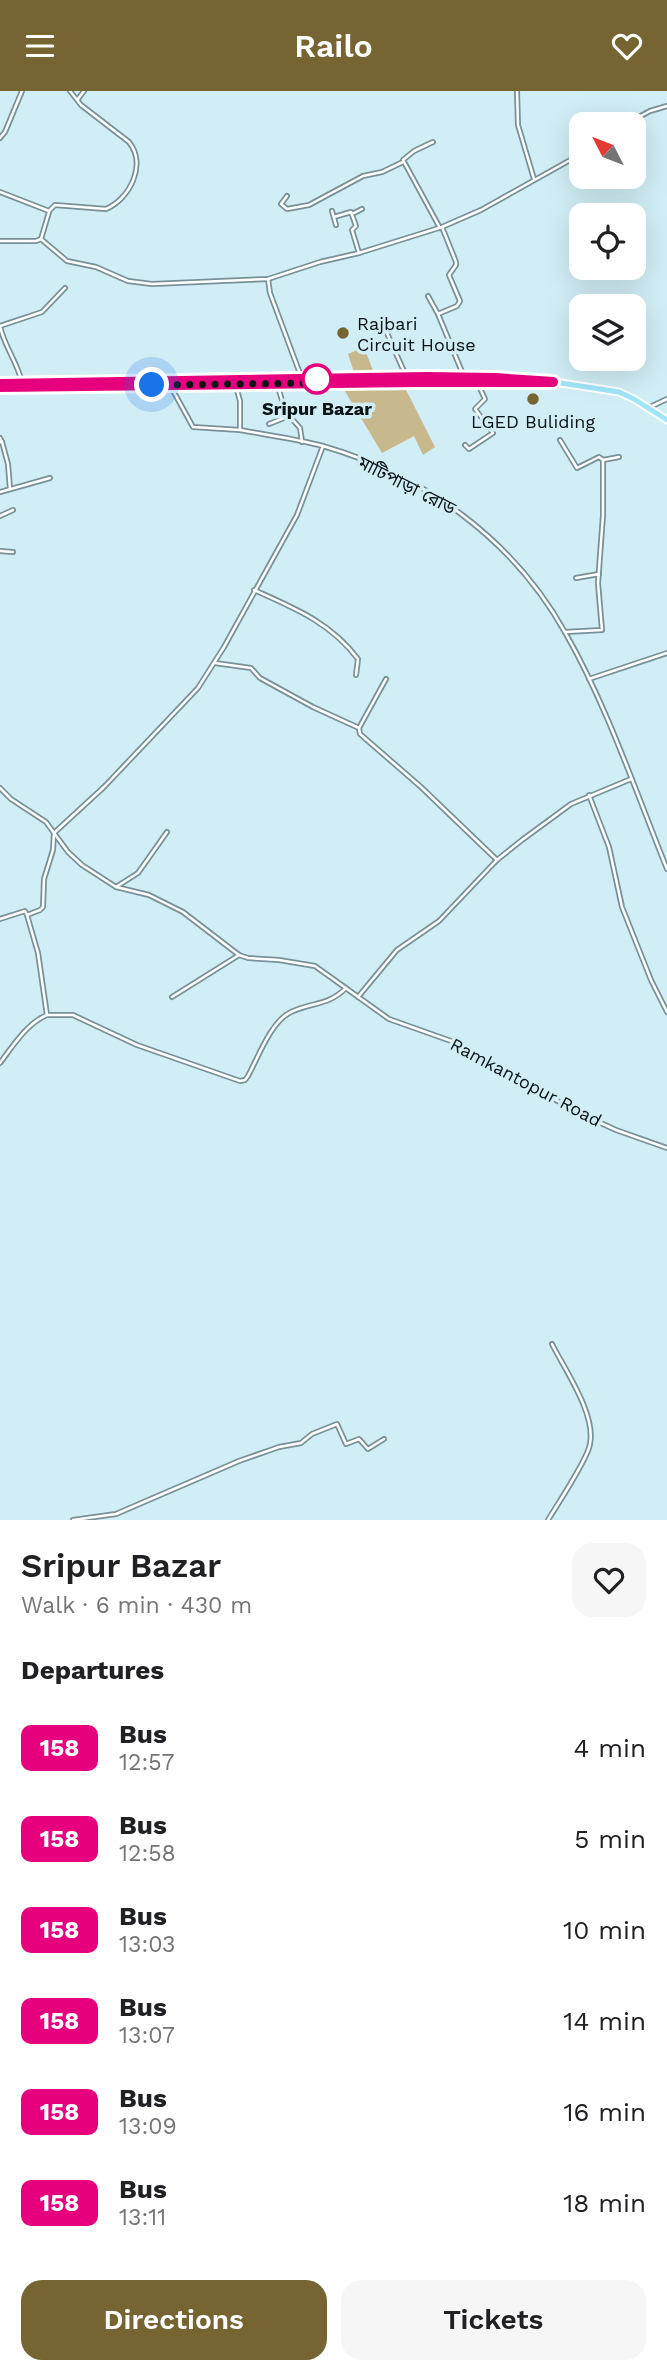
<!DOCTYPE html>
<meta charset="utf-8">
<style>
:root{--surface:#fff;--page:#f6f6f6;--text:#202124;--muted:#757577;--accent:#766433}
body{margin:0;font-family:"Work Sans","Noto Sans Bengali",sans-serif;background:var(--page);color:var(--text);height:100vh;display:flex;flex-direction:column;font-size:26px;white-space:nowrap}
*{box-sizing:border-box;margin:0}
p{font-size:23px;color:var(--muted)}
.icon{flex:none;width:38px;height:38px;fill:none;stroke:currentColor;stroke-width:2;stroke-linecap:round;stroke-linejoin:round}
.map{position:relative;height:1429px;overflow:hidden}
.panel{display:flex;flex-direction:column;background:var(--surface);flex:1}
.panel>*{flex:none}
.badge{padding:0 14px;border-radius:10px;font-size:24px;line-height:46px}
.needle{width:46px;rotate:312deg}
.fabs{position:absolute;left:569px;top:21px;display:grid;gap:14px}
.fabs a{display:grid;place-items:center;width:77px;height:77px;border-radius:14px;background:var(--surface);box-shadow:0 7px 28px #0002;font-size:35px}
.you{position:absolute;width:35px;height:35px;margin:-18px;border:5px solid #fff;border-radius:50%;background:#1a73e8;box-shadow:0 0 0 10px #1a73e833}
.map>.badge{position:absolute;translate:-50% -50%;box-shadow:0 0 0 4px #fff}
h2{padding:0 21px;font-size:26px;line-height:63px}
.round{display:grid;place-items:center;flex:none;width:74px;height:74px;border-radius:21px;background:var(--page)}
.overview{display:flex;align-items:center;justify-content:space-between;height:119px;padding:0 21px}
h1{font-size:33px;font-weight:600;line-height:52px}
.cta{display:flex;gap:14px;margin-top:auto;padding:14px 21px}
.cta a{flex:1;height:80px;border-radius:21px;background:var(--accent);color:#fff;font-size:28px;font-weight:600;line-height:80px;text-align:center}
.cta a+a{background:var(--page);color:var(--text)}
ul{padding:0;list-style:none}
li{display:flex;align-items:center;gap:21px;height:91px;padding:0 21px}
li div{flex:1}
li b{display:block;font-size:26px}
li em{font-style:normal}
li .badge{min-width:77px;font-weight:700;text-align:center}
header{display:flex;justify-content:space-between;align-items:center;height:91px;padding:0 21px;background:var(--accent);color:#fff;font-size:32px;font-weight:600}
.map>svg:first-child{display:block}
</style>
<header><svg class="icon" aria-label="menu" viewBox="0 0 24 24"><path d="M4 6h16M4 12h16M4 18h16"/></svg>Railo<svg class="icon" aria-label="heart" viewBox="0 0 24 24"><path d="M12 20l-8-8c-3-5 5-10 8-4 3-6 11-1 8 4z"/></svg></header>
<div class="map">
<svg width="667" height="1429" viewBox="0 0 667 1429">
<rect width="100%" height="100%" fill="#d1edf5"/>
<!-- green -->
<g fill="#c8b88d">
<path d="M364,256L375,285L355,284L348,263Z"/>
<path d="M404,295L435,356L423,364L414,345L382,362L343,297Z"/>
</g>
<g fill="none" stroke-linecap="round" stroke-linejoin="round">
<defs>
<g id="minor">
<path d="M517,0L518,34L534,88"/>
<path d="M78,8L84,0"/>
<path d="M626,33L650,20L667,15"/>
<path d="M0,47L5,41L22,0"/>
<path d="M433,51L414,60L403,69L440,137"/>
<path d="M0,101L49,120"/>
<path d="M287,105L281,113L287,118L309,114L363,85L382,81L403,71"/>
<path d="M49,120L55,114L106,118C130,108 147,73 129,51L81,14L70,0"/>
<path d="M332,120L336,134"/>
<path d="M352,123L362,118"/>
<path d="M334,126L351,121L356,135L352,139L359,162"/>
<path d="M442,136L456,171V174L449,184L460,210L457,215L438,223L465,288"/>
<path d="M41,148L67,170L96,176L128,190L152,193L268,188L320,171L359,162L442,136L481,119L581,63"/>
<path d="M41,148L49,121"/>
<path d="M0,150H36L41,148"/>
<path d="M268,188L270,202L302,288"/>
<path d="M428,205L438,223"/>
<path d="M386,240L407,287"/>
<path d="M22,292C18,272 4,255 0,235L42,221L65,197"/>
<path d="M235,292L240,310V339C267,344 297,348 323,355C426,385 514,449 566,543C607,615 636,701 667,778"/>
<path d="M277,292L285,320L300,337L302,351"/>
<path d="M170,294L193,336L240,339"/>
<path d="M648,317L667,308"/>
<path d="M269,333L289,325"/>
<path d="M0,347L2,351H0"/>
<path d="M560,349L577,377L599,366L603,369V424L598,492L602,539L565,541"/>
<path d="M2,351L8,373L10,398"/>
<path d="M465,354L469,358L493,342L475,318L485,308L477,291"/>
<path d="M603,369L619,366"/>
<path d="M0,401L50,387"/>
<path d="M0,425L13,419"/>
<path d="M0,460L13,461"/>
<path d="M576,487L599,483"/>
<path d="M254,499C294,517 330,531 358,568L356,584"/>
<path d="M215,572L251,577L260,587L313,616L359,637"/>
<path d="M386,588L359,637L360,643L421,696L497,769"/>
<path d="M589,588L667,562"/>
<path d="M0,697L11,708L46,731L68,761L82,774L116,796L149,804L183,821L239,864L248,867L279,869L315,875L389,928L451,950L514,987L590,1027L616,1039L667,1057"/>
<path d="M589,704L609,756L622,816L651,889L667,921"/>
<path d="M116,796L138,782L167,741"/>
<path d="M0,828L25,820L27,824"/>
<path d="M172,906L239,864"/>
<path d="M358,906L397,859L439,830L497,769L522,749L571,713L631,688"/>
<path d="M47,924H73L137,954L240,990L245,989L248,985C258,967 271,930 291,921C312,911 328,915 346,897"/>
<path d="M0,972C13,955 27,932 47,924L38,862L27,824L40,819L43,816L44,788L53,759L54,742L104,696L198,597L224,556L297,424L323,355"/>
<path d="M73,1429L116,1423L239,1370L279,1356L301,1352L312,1343L337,1333L346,1353L359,1348L368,1358L384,1348"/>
<path d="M548,1429C557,1414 588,1368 590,1353C596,1323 565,1279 552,1253"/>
</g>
<g id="primary">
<path d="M291,292L498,291"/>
<path d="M0,293L407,287L548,290L619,301L634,308L667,329"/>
<path d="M126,295L169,294"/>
</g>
</defs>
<!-- minor casing -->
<use href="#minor" stroke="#789199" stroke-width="6"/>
<!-- primary casing -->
<use href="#primary" stroke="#fff" stroke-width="9"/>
<!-- minor -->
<use href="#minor" stroke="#fff" stroke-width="2.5"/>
<!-- primary -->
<use href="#primary" stroke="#a0e6f9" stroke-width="5"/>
</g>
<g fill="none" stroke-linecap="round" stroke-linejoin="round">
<defs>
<path id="line" d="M0,293L427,286L495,287L553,291H416L0,296"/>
</defs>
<!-- line casing -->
<use href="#line" stroke="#fff" stroke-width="16"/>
<!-- line -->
<use href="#line" stroke="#e6007e" stroke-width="10"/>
<!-- walk -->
<path stroke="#091215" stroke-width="7" stroke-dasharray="0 12.6" d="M152,294L321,292L317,288"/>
</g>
<!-- markers -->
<g fill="#766433" stroke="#d1edf5" stroke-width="2.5">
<circle cx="343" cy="242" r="7"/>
<circle cx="533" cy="308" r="7"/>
</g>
<circle fill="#fff" stroke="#e6007e" stroke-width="3.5" cx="317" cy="288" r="14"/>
<g text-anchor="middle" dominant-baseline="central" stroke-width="7" stroke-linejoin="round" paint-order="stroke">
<!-- poi labels -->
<g font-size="18" fill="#091215" stroke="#d1edf5" text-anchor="start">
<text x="357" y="232">Rajbari<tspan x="357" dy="21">Circuit House</tspan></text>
<text x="533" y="330" text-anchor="middle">LGED Buliding</text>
</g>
<!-- stop labels -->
<g font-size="18" font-weight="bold" fill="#091215" stroke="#d1edf5">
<text x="317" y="317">Sripur Bazar</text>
</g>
<!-- street labels -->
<g font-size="18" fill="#091215" stroke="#d1edf5">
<text transform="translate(407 394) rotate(27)">মাটিপাড়া রোড</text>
<text transform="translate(526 991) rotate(28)">Ramkantopur Road</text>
</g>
</g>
</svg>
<div class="fabs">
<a><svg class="needle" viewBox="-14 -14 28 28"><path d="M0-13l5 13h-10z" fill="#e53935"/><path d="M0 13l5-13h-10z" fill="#757577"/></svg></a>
<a><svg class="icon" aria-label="locate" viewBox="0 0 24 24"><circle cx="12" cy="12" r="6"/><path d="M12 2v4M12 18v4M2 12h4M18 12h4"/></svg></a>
<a><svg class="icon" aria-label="layers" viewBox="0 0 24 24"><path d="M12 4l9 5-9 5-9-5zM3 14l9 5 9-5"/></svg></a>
</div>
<div class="you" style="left:152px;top:294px"></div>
</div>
<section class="panel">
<div class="overview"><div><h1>Sripur Bazar</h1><p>Walk · 6 min · 430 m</p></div><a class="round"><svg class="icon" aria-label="heart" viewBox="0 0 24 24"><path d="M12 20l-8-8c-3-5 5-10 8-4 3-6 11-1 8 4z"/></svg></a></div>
<h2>Departures</h2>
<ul>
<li><span class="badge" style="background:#e6007e;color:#fff">158</span><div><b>Bus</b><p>12:57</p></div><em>4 min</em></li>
<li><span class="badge" style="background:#e6007e;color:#fff">158</span><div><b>Bus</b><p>12:58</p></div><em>5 min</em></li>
<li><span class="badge" style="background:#e6007e;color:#fff">158</span><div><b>Bus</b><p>13:03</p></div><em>10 min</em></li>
<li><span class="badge" style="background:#e6007e;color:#fff">158</span><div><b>Bus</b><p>13:07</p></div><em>14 min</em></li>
<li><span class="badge" style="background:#e6007e;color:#fff">158</span><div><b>Bus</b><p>13:09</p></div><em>16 min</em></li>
<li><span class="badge" style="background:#e6007e;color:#fff">158</span><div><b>Bus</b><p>13:11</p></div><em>18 min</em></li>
</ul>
<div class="cta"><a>Directions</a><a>Tickets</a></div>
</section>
